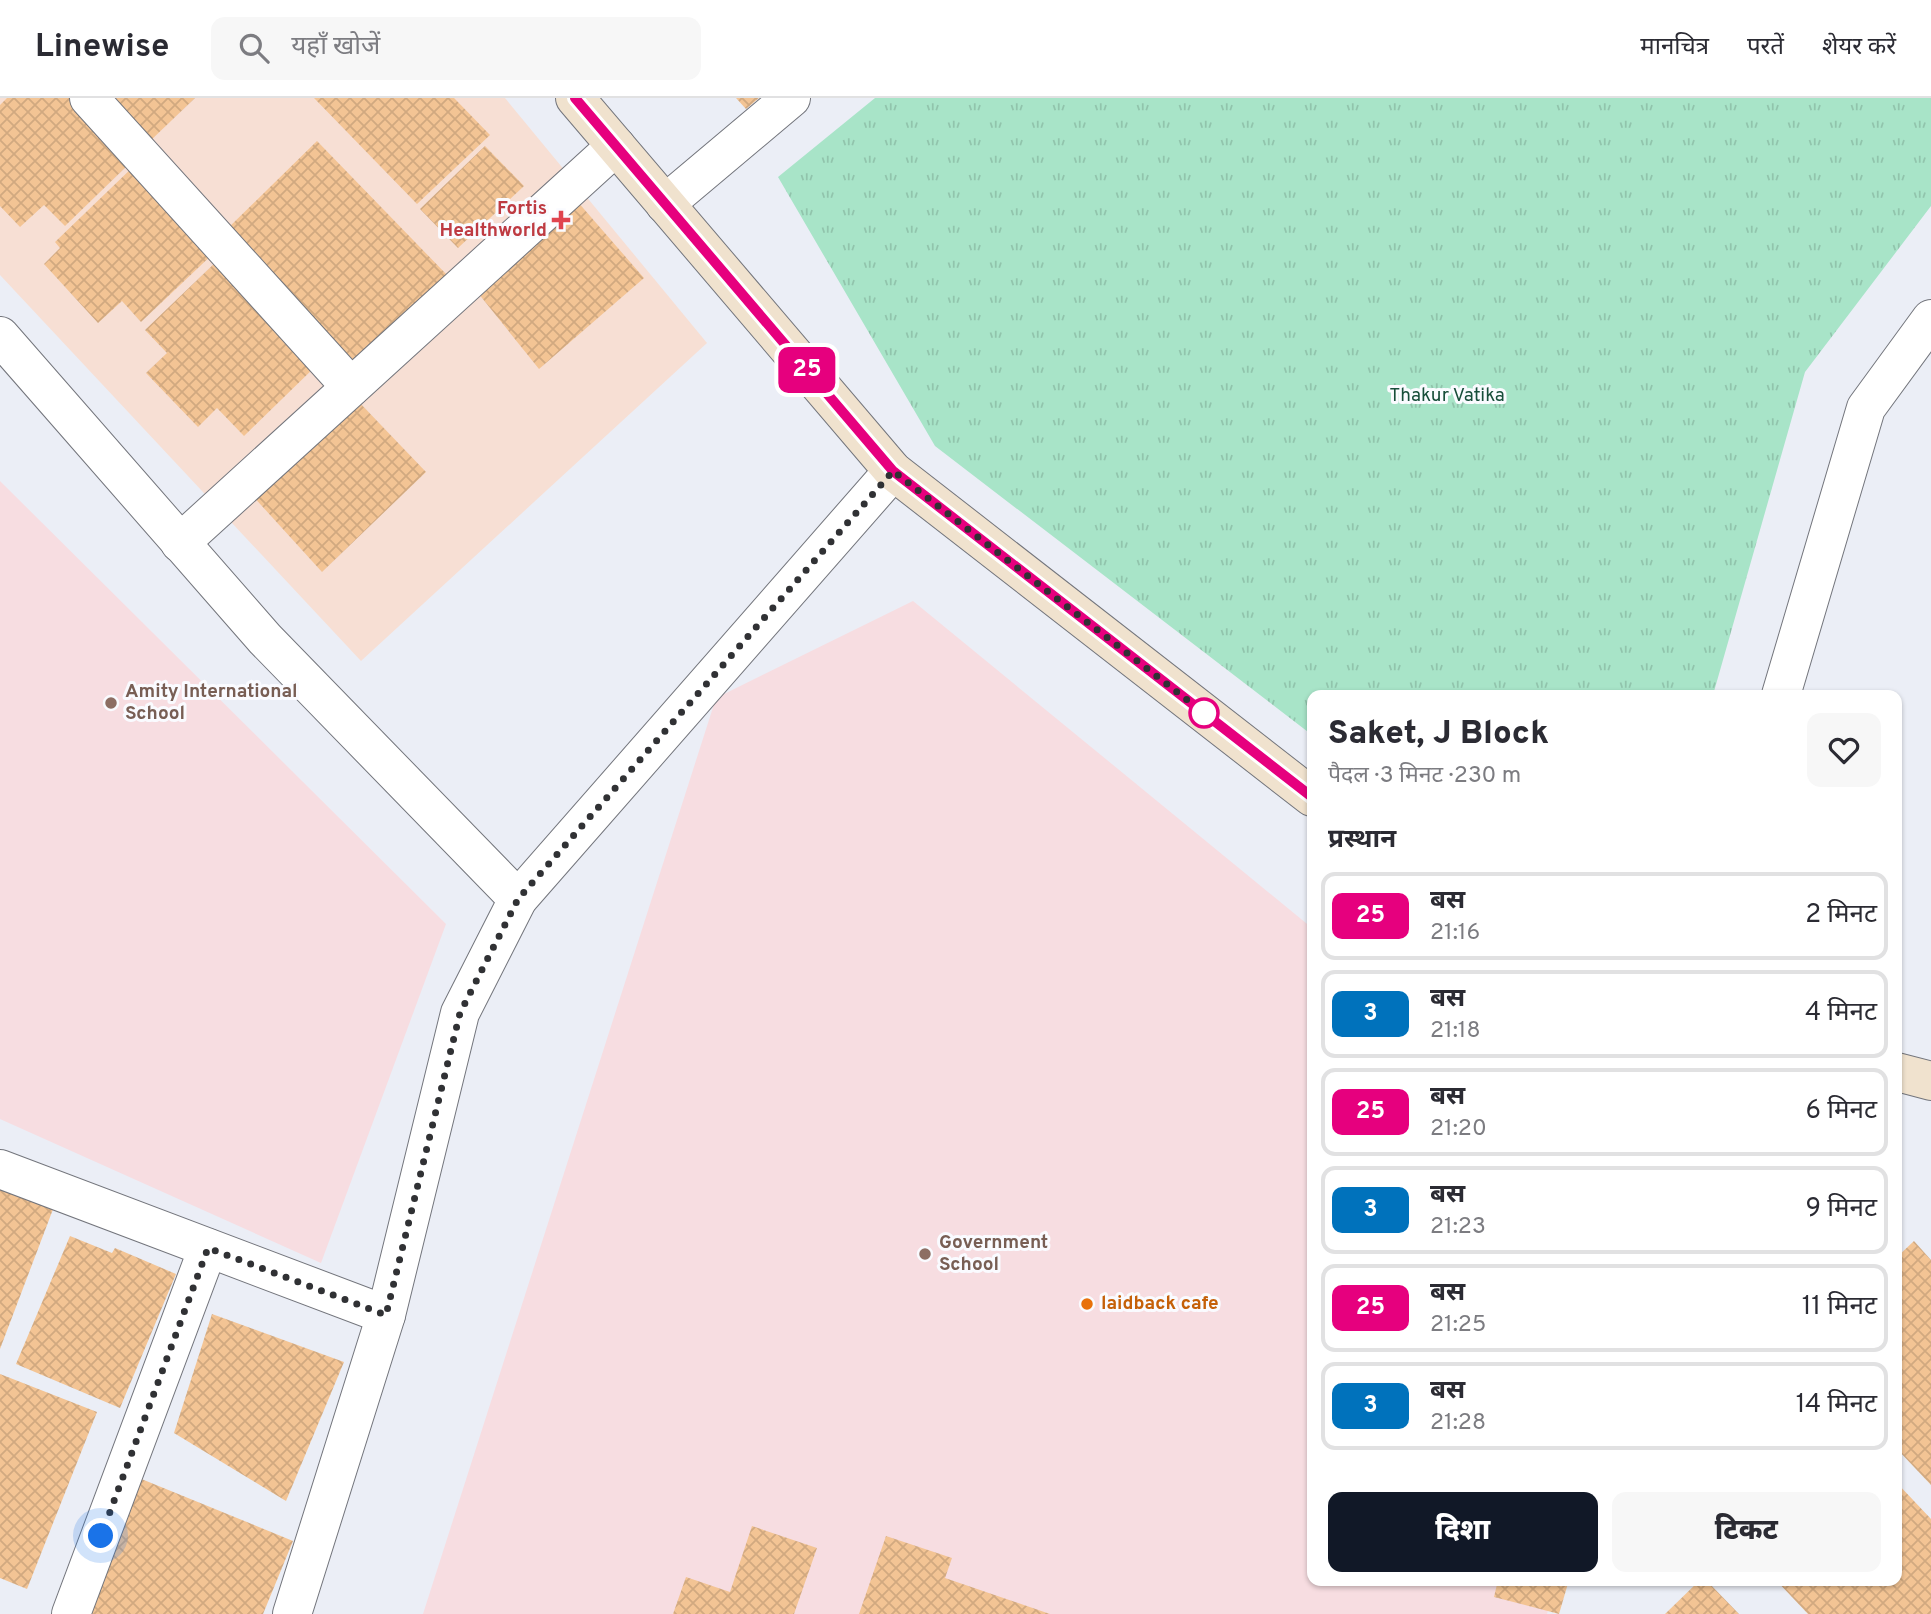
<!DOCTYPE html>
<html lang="hi">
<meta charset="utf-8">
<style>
:root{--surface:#fff;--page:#f7f7f7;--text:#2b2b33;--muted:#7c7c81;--line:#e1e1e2;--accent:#111827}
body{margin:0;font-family:Overpass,"Noto Sans Devanagari",sans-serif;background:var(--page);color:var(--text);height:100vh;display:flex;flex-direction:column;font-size:26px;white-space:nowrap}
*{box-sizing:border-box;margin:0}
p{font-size:23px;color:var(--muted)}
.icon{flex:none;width:38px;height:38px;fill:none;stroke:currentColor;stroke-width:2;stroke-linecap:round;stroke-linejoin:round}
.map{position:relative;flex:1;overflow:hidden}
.sheet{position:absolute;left:1307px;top:592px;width:595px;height:896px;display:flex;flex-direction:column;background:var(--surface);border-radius:14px;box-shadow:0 2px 5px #0004}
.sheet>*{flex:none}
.badge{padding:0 14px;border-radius:10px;font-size:24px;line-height:46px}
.you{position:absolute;width:35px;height:35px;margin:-18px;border:5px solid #fff;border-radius:50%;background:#1a73e8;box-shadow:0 0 0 10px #1a73e833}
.map>.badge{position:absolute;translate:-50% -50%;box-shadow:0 0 0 4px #fff}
h2{padding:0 21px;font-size:26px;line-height:63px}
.round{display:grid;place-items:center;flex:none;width:74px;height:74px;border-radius:14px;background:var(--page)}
.head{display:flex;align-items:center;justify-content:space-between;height:119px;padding:0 21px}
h1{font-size:33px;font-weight:800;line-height:52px}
.cta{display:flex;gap:14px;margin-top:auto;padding:14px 21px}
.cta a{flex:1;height:80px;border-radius:14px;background:var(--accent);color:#fff;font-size:28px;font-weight:800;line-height:80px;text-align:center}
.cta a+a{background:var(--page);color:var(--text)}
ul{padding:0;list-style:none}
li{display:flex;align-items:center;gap:21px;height:88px;margin:0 14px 10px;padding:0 7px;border:4px solid var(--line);border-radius:14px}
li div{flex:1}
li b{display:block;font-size:26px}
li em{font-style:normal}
li .badge{min-width:77px;font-weight:700;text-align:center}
header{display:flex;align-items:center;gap:42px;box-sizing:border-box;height:98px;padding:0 35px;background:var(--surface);border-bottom:2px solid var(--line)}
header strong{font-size:33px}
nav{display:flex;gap:38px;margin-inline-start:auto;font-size:24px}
.search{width:490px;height:63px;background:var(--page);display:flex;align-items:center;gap:18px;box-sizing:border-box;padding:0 24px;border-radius:14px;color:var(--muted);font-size:26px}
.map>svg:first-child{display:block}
</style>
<header>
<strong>Linewise</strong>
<div class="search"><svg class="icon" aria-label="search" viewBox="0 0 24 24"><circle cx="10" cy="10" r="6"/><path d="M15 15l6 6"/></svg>यहाँ खोजें</div>
<nav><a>मानचित्र</a><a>परतें</a><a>शेयर करें</a></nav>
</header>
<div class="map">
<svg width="1931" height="1516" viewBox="0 0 1931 1516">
<defs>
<pattern id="park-tufts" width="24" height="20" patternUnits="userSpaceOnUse" patternTransform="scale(1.75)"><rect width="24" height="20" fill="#a8e4c8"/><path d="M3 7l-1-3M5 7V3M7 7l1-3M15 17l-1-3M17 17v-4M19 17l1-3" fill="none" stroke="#91c4ac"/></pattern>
<pattern id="building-cross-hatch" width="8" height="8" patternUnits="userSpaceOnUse" patternTransform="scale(1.75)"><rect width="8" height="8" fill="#f3c494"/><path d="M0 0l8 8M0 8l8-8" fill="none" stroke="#d1a980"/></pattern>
</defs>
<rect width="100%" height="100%" fill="#ebeef6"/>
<!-- commercial -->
<path fill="#f7dfd4" d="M0,0H505L707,245L361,563L0,177Z"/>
<!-- education -->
<g fill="#f7dde1">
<path d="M0,383L446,826L321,1165L0,1021Z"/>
<path d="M913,503L1312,830V1482H1557L1547,1516H423L716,600Z"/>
</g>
<!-- park -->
<path fill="url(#park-tufts)" d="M875,0H1931V108L1805,274L1713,597H1312V637L935,348L778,79Z"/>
<!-- building -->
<g fill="url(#building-cross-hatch)">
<path d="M7,0H72L132,63L65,128L44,107L20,129L0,108V7Z"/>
<path d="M108,0H195L149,44Z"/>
<path d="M314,0H454L490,37L417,106Z"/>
<path d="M736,0H759L746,11Z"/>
<path d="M317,43L447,177L351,268L223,135Z"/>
<path d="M485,48L524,88L458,150L420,111Z"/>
<path d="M136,66L218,151L141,224L122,203L98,225L44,166L60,150L55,144Z"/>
<path d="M577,103L644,180L539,271L478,195Z"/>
<path d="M218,162L318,266L244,338L217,310L198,329L146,275L167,255L145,232Z"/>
<path d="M356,301L426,374L322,474L251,396Z"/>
<path d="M0,1085L55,1106L0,1251Z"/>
<path d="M70,1138L112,1155L115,1150L176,1176L120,1310L16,1266Z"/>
<path d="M1914,1143L1931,1162V1387L1897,1351V1159Z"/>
<path d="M212,1216L344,1264L286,1403L174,1335Z"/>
<path d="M0,1276L97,1314L27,1491L0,1480Z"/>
<path d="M139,1380L293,1443L263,1516H84Z"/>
<path d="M1897,1385L1931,1421V1516H1808L1776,1482H1897Z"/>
<path d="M752,1428L817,1450L794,1516H673L686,1479L730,1494Z"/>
<path d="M886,1438L952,1460L945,1480L1050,1516H859Z"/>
<path d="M1498,1482H1569L1559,1516L1494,1499Z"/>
<path d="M1700,1482H1706L1739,1516H1665Z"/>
</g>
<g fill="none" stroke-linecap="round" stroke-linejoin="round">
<defs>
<g id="street">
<path d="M89,0L351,289"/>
<path d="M665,106L791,0"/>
<path d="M0,238L265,541L518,801"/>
<path d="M180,445L616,48"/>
<path d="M1781,597L1866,310L1931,221"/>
<path d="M0,1071L386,1217"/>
<path d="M71,1516L208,1150"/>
<path d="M292,1516L386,1217L460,915L518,801L893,373"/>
</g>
<g id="secondary">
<path d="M575,0L893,373L1312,699"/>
<path d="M1897,974L1931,983"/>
</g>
</defs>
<!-- street casing -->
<use href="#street" stroke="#73757c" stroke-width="40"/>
<!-- secondary casing -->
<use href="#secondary" stroke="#73757c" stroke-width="40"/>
<!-- street -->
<use href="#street" stroke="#fff" stroke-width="38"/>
<!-- secondary -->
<use href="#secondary" stroke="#f0e2ce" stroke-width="38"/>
</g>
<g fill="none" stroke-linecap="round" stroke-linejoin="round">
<defs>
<path id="line" d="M575,0L893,373L1312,699"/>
</defs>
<!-- line casing -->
<use href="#line" stroke="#fff" stroke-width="16"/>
<!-- line -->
<use href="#line" stroke="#e6007e" stroke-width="10"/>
<!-- walk -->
<path stroke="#303134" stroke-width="7" stroke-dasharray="0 12.6" d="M101,1438L208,1150L386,1217L460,915L518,801L893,373L1204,615"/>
</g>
<!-- markers -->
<path fill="#e0444e" stroke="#fafbff" stroke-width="2.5" d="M557.5 111.5h7v7h7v7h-7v7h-7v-7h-7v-7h7z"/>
<g fill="#8d6e63" stroke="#fafbff" stroke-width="2.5">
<circle cx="111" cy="605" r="7"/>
<circle cx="925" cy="1156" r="7"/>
</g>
<circle fill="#fff" stroke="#e6007e" stroke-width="3.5" cx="1204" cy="615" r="14"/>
<circle fill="#e8710a" stroke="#fafbff" stroke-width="2.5" cx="1087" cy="1206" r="7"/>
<g text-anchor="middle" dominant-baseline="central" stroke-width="6" stroke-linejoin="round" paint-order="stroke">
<!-- health labels -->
<g font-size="19" font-weight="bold" fill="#be3a42" stroke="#fafbff" text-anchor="end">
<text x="547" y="111">Fortis<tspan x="547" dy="22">Healthworld</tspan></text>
</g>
<!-- park labels -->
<g font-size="19" fill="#174e3a" stroke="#fafbff">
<text x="1447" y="298">Thakur Vatika</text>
</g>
<!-- education labels -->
<g font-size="19" font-weight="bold" fill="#785e54" stroke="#fafbff" text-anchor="start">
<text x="125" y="594">Amity International<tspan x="125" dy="22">School</tspan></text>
<text x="939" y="1145">Government<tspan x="939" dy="22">School</tspan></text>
</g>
<!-- food labels -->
<g font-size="19" font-weight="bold" fill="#c56008" stroke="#fafbff" text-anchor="start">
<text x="1101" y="1206">laidback cafe</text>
</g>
</g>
</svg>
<div class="you" style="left:101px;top:1438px"></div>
<b class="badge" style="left:807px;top:272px;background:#e6007e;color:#fff">25</b>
<section class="sheet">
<div class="head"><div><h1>Saket, J Block</h1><p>पैदल · 3 मिनट · 230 m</p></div><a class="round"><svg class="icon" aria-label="heart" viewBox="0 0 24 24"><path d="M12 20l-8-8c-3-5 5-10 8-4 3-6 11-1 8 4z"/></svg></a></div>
<h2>प्रस्थान</h2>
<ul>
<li><span class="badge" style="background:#e6007e;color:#fff">25</span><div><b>बस</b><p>21:16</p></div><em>2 मिनट</em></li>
<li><span class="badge" style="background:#0072bc;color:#fff">3</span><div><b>बस</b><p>21:18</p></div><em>4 मिनट</em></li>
<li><span class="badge" style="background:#e6007e;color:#fff">25</span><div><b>बस</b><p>21:20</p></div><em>6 मिनट</em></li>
<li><span class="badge" style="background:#0072bc;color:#fff">3</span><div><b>बस</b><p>21:23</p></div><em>9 मिनट</em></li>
<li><span class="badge" style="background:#e6007e;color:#fff">25</span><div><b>बस</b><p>21:25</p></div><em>11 मिनट</em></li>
<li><span class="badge" style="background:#0072bc;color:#fff">3</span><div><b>बस</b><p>21:28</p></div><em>14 मिनट</em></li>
</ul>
<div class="cta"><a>दिशा</a><a>टिकट</a></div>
</section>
</div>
